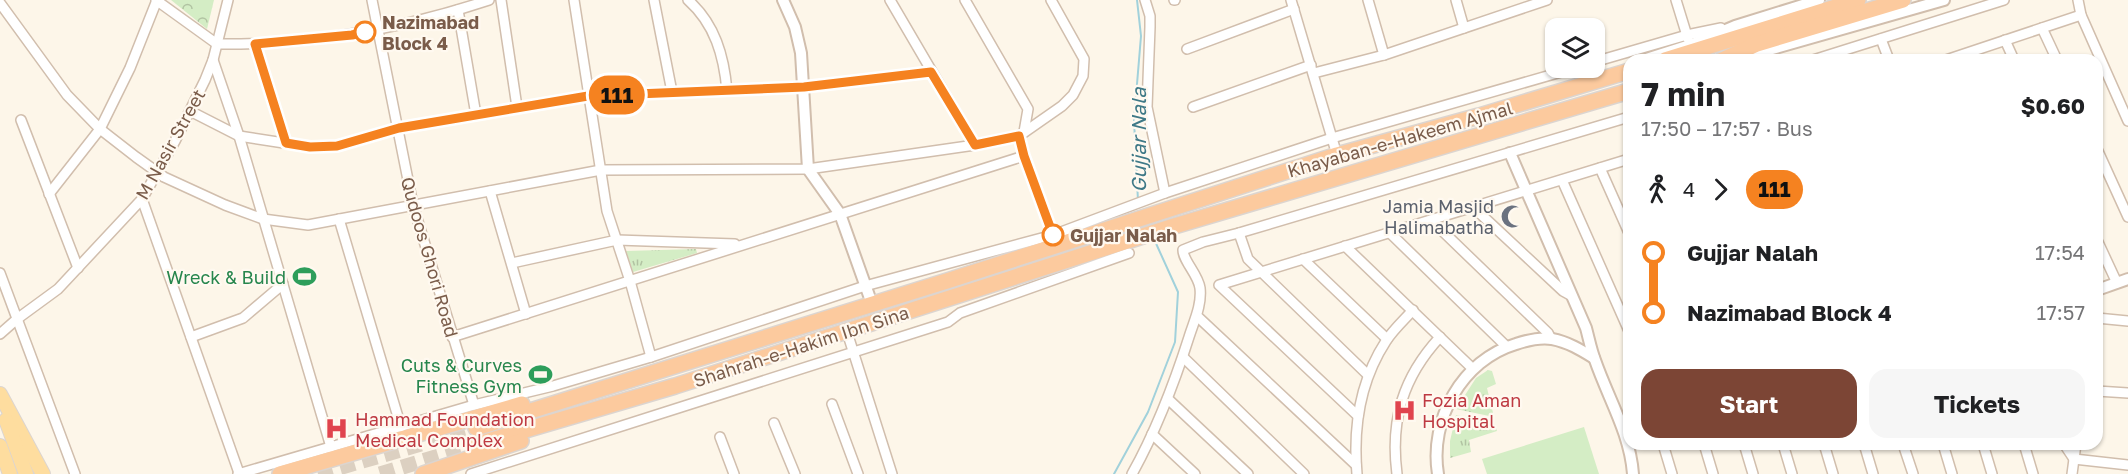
<!DOCTYPE html>
<meta charset="utf-8">
<style>
:root{--surface:#fff;--page:#f6f6f6;--text:#202124;--muted:#757577;--accent:#7c4535}
body{margin:0;font-family:"Golos Text",sans-serif;background:var(--page);color:var(--text);height:100vh;display:flex;flex-direction:column;font-size:22px;white-space:nowrap}
*{box-sizing:border-box;margin:0}
p{font-size:20px;color:var(--muted)}
.icon{flex:none;width:33px;height:33px;fill:none;stroke:currentColor;stroke-width:2;stroke-linecap:round;stroke-linejoin:round}
.map{position:relative;flex:1;overflow:hidden}
.details{position:absolute;left:1623px;top:54px;width:480px;height:396px;display:flex;flex-direction:column;background:var(--surface);border-radius:18px;box-shadow:0 2px 4px #0004}
.details>*{flex:none}
.badge{padding:0 12px;border-radius:20px;font-size:21px;line-height:39px}
.controls{position:absolute;left:1545px;top:18px;display:grid;gap:12px}
.controls a{display:grid;place-items:center;width:60px;height:60px;border-radius:12px;background:var(--surface);box-shadow:0 2px 4px #0004;font-size:30px}
.map>.badge{position:absolute;translate:-50% -50%;box-shadow:0 0 0 3px #fff}
.legs{display:flex;align-items:center;gap:9px;height:66px;padding:0 18px;font-size:20px}
.legs p{margin-inline-start:auto}
.headline{display:flex;align-items:center;justify-content:space-between;height:102px;padding:0 18px}
h1{font-size:33px;font-weight:700;line-height:45px}
.primary-button{display:flex;gap:12px;margin-top:auto;padding:12px 18px}
.primary-button a{flex:1;height:69px;border-radius:18px;background:var(--accent);color:#fff;font-size:24px;font-weight:700;line-height:69px;text-align:center}
.primary-button a+a{background:var(--page);color:var(--text)}
ul{padding:0 18px;list-style:none}
li{display:flex;align-items:center;gap:21px;height:60px;font-size:22px}
li i{display:grid;place-items:center;width:9px;height:100%;margin:0 8px;background:currentColor}
li i::after{content:'';width:15px;height:15px;margin:-8px;border:4px solid;border-radius:50%;background:var(--surface)}
li p{margin-inline-start:auto}
li:first-child i{background:linear-gradient(#0000 50%,currentColor 0)}
li:last-child i{background:linear-gradient(currentColor 50%,#0000 0)}
.map>svg:first-child{display:block}
</style>
<div class="map">
<svg width="2128" height="474" viewBox="0 0 2128 474">
<defs>
<pattern id="grass-tufts" width="24" height="20" patternUnits="userSpaceOnUse" patternTransform="scale(1.5)"><rect width="24" height="20" fill="#d4edc5"/><path d="M3 7l-1-3M5 7V3M7 7l1-3M15 17l-1-3M17 17v-4M19 17l1-3" fill="none" stroke="#b1c3a2"/></pattern>
<pattern id="park-crowns" width="20" height="18" patternUnits="userSpaceOnUse" patternTransform="scale(1.5)"><rect width="20" height="18" fill="#d4edc5"/><path d="M2 6a3 3 0 1 1 6 0M12 15a3 3 0 1 1 6 0" fill="none" stroke="#b1c3a2"/></pattern>
</defs>
<rect width="100%" height="100%" fill="#fdf6e9"/>
<!-- grass -->
<g fill="url(#grass-tufts)">
<path d="M696,249L697,253L633,272L626,251Z"/>
<path d="M1488,370L1492,371L1496,384L1487,388L1494,417L1456,409L1476,378Z"/>
<path d="M1456,415L1495,424L1497,431L1469,440L1471,452L1450,458V441Z"/>
</g>
<!-- park -->
<path fill="url(#park-crowns)" d="M171,0H214L207,29Z"/>
<!-- pitch -->
<path fill="#d4edc5" d="M1584,427L1599,474H1487L1482,459Z"/>
<g fill="none" stroke-linecap="round" stroke-linejoin="round">
<!-- stream -->
<g stroke="#a1d1db" stroke-width="2">
<path d="M1137,0L1141,36L1134,120L1138,201"/>
<path d="M1114,474L1148,412L1175,342L1178,292L1154,239"/>
</g>
<!-- trunk-tunnel -->
<g stroke="#dcd0c1" stroke-width="15" stroke-dasharray="15 8" stroke-linecap="butt">
<path d="M318,474L476,428"/>
<path d="M380,474L478,444"/>
</g>
<defs>
<g id="minor">
<path d="M156,0L217,44"/>
<path d="M372,0L413,205L474,405"/>
<path d="M501,0L517,107"/>
<path d="M574,0L607,211L630,281L651,357"/>
<path d="M654,0L672,92"/>
<path d="M688,0C715,24 724,56 727,91"/>
<path d="M890,0L975,145"/>
<path d="M965,0L1028,109L1024,132"/>
<path d="M1145,0L1150,16V27L1147,107L1165,193"/>
<path d="M1174,0H1175"/>
<path d="M1291,0L1337,155"/>
<path d="M1368,0L1384,55"/>
<path d="M1456,0L1464,28"/>
<path d="M1676,0L1688,39"/>
<path d="M2078,0L2081,15L2128,121"/>
<path d="M0,3L67,95L100,129L136,157L164,177L225,205L263,219L308,225L601,170L808,169L975,145L1019,136L1062,106L1073,95L1083,76L1084,59L1051,0"/>
<path d="M458,10L476,115"/>
<path d="M2042,28L2057,60"/>
<path d="M1881,39L1889,60"/>
<path d="M2005,40L2014,60"/>
<path d="M217,44C309,45 402,29 489,0"/>
<path d="M255,44L286,143"/>
<path d="M1187,49L1294,9"/>
<path d="M213,60L239,136L331,447"/>
<path d="M1813,60L2004,0"/>
<path d="M1946,60L2081,15"/>
<path d="M1594,62L1687,35L1721,28"/>
<path d="M1314,73L1384,55L1547,0"/>
<path d="M1193,107L1311,65"/>
<path d="M190,111L239,136L310,147L337,146L398,128L588,96L804,87L931,72"/>
<path d="M21,120L78,268"/>
<path d="M1019,136L1024,156L1053,235"/>
<path d="M2097,149L2128,217"/>
<path d="M1600,168L1629,233"/>
<path d="M1562,180L1629,331"/>
<path d="M490,191L526,314"/>
<path d="M49,194L100,129L130,68L157,0"/>
<path d="M142,199L239,473"/>
<path d="M1473,207L1563,291L1572,296"/>
<path d="M339,219L401,427"/>
<path d="M1431,220L1548,333L1551,339"/>
<path d="M1389,232L1507,347"/>
<path d="M1239,233L1248,259L1368,375"/>
<path d="M2097,240L2117,283"/>
<path d="M1345,246L1473,369"/>
<path d="M1303,259L1387,339"/>
<path d="M512,263L617,240L735,244"/>
<path d="M0,273L75,474"/>
<path d="M1197,316L1356,465"/>
<path d="M2097,318L2128,321"/>
<path d="M847,332L892,474"/>
<path d="M0,334L17,319L58,289L142,199L175,141L205,80L213,60L228,0"/>
<path d="M191,337L243,318L283,284"/>
<path d="M452,337L1024,156"/>
<path d="M1183,357L1304,474"/>
<path d="M2097,391L2128,393"/>
<path d="M1168,399L1248,474"/>
<path d="M832,404L858,474"/>
<path d="M1358,416L1219,285L1629,159"/>
<path d="M774,423L795,474"/>
<path d="M1152,434L1195,474"/>
<path d="M720,437L734,474"/>
<path d="M1663,444L1672,474"/>
<path d="M1704,444L1713,474"/>
<path d="M1744,444L1753,474"/>
<path d="M1783,444L1792,474"/>
<path d="M1824,444L1833,474"/>
<path d="M1864,444L1873,474"/>
<path d="M1903,444L1913,474"/>
<path d="M1943,444L1952,474"/>
<path d="M1983,444L1992,474"/>
<path d="M2024,444L2033,474"/>
<path d="M2064,444L2074,459L2128,465"/>
<path d="M238,474L474,405L553,386L651,357L865,286L1053,235L1165,193L1332,138L1575,68"/>
<path d="M471,474L948,322L960,313L1129,253"/>
<path d="M1132,474C1156,431 1174,384 1189,337C1194,321 1202,305 1200,288C1198,274 1183,261 1183,250L1203,242L1239,233L1629,117"/>
<path d="M1357,474C1353,428 1360,381 1386,341C1393,330 1404,320 1413,310"/>
<path d="M1397,474C1390,420 1403,377 1440,337"/>
<path d="M2072,474L2076,444"/>
</g>
<g id="tertiary">
<path d="M783,0L795,27L801,53L808,169L840,214L872,304"/>
<path d="M1737,59L1944,0"/>
<path d="M1643,60L1690,45L1735,26L1819,0"/>
<path d="M1510,153L1586,328C1589,339 1591,350 1595,360C1608,398 1630,433 1633,474"/>
<path d="M2097,290L2128,279"/>
<path d="M1438,474C1429,420 1462,360 1516,344C1528,340 1540,337 1552,339C1568,342 1581,350 1594,358"/>
</g>
<g id="primary">
<path d="M0,394L43,474"/>
<path d="M6,420L26,474"/>
<path d="M0,446L10,474"/>
</g>
<g id="trunk">
<path d="M1665,60L1858,0"/>
<path d="M1722,60L1757,44L1903,0"/>
<path d="M476,428L950,280L1337,155L1479,116L1629,71"/>
<path d="M478,444L675,386L1171,227L1629,91"/>
<path d="M280,474L522,404"/>
<path d="M423,474L521,441"/>
</g>
</defs>
<!-- minor casing -->
<use href="#minor" stroke="#d1bead" stroke-width="12"/>
<!-- tertiary casing -->
<use href="#tertiary" stroke="#d1bead" stroke-width="14"/>
<!-- primary casing -->
<use href="#primary" stroke="#dcd5d0" stroke-width="16"/>
<!-- trunk casing -->
<use href="#trunk" stroke="#dcd5d0" stroke-width="18"/>
<!-- minor -->
<use href="#minor" stroke="#fff" stroke-width="9"/>
<!-- tertiary -->
<use href="#tertiary" stroke="#fff" stroke-width="10"/>
<!-- primary -->
<use href="#primary" stroke="#fedd9f" stroke-width="14"/>
<!-- trunk -->
<use href="#trunk" stroke="#fcca9e" stroke-width="15"/>
</g>
<g fill="none" stroke-linecap="round" stroke-linejoin="round">
<defs>
<path id="line-1" d="M365,32L352,35L255,44L286,143L310,147L337,146L399,128L588,96L804,87L931,72L975,145L1019,136L1024,156L1053,235"/>
</defs>
<!-- line-1 casing -->
<use href="#line-1" stroke="#fff" stroke-width="14"/>
<!-- line-1 -->
<use href="#line-1" stroke="#f58220" stroke-width="9"/>
</g>
<!-- icons -->
<defs>
<symbol id="mosque-bare" viewBox="-9 -9 18 18"><path d="M3.5-4.9A6 6 0 1 0 3.5 4.9A5 5 0 1 1 3.5-4.9Z" fill="#6b7280" stroke="#fff9f0" stroke-width="2.5" paint-order="stroke"/></symbol>
<symbol id="stadium-bare" viewBox="-9 -9 18 18"><path d="M0-5a6.5 5 0 1 0 0 10a6.5 5 0 1 0 0-10ZM-3.5-1.8h7v3.6h-7Z" fill="#2e9e5b" stroke="#fff9f0" stroke-width="2.5" paint-order="stroke"/></symbol>
<symbol id="hospital-bare" viewBox="-9 -9 18 18"><path d="M-5-5h3v3.5h4V-5h3V5h-3V1.5h-4V5h-3Z" fill="#e0444e" stroke="#fff9f0" stroke-width="2.5" paint-order="stroke"/></symbol>
</defs>
<g fill-rule="evenodd">
<use href="#mosque-bare" x="1496" y="200" width="33" height="33"/>
<use href="#stadium-bare" x="288" y="260" width="33" height="33"/>
<use href="#stadium-bare" x="524" y="358" width="33" height="33"/>
<use href="#hospital-bare" x="1388" y="394" width="33" height="33"/>
<use href="#hospital-bare" x="320" y="412" width="33" height="33"/>
</g>
<!-- markers -->
<g fill="#fff" stroke="#f58220" stroke-width="3">
<circle cx="365" cy="32" r="10"/>
<circle cx="1053" cy="235" r="10"/>
</g>
<g text-anchor="middle" dominant-baseline="central" stroke-width="4.5" stroke-linejoin="round" paint-order="stroke">
<!-- stop labels -->
<g font-size="18" font-weight="bold" fill="#7a5c4a" stroke="#fff9f0" text-anchor="start">
<text x="382" y="22">Nazimabad<tspan x="382" dy="21">Block 4</tspan></text>
<text x="1070" y="235">Gujjar Nalah</text>
</g>
<!-- street labels -->
<g font-size="18" fill="#7a5c4a" stroke="#fff9f0">
<text transform="translate(1400 139) rotate(-16)">Khayaban-e-Hakeem Ajmal</text>
<text transform="translate(170 144) rotate(-61)">M Nasir Street</text>
<text transform="translate(430 257) rotate(74)">Qudoos Ghori Road</text>
<text transform="translate(801 346) rotate(-18)">Shahrah-e-Hakim Ibn Sina</text>
</g>
<!-- worship labels -->
<g font-size="18" fill="#5b616d" stroke="#fff9f0" text-anchor="end">
<text x="1494" y="206">Jamia Masjid<tspan x="1494" dy="21">Halimabatha</tspan></text>
</g>
<!-- leisure labels -->
<g font-size="18" fill="#27864d" stroke="#fff9f0" text-anchor="end">
<text x="286" y="277">Wreck &amp; Build</text>
<text x="522" y="365">Cuts &amp; Curves<tspan x="522" dy="21">Fitness Gym</tspan></text>
</g>
<!-- health labels -->
<g font-size="18" fill="#be3a42" stroke="#fff9f0" text-anchor="start">
<text x="1422" y="400">Fozia Aman<tspan x="1422" dy="21">Hospital</tspan></text>
<text x="355" y="419">Hammad Foundation<tspan x="355" dy="21">Medical Complex</tspan></text>
</g>
<!-- water labels -->
<g font-size="20" font-style="italic" fill="#3f7987" stroke="#fff9f0">
<text transform="translate(1138 140) rotate(-90)">Gujjar Nala</text>
</g>
</g>
</svg>
<div class="controls">
<a><svg class="icon" aria-label="layers" viewBox="0 0 24 24"><path d="M12 4l9 5-9 5-9-5zM3 14l9 5 9-5"/></svg></a>
</div>
<b class="badge" style="left:617px;top:95px;background:#f58220;color:#111">111</b>
<section class="details">
<div class="headline"><div><h1>7 min</h1><p>17:50 – 17:57 · Bus</p></div><b>$0.60</b></div>
<div class="legs"><svg class="icon" aria-label="walk" viewBox="0 0 24 24"><circle cx="13" cy="4" r="2"/><path d="M13 8l-2 6 4 7M11 14l-3 7M7 12l3-4h3l4 4"/></svg>4<svg class="icon" aria-label="forward" viewBox="0 0 24 24"><path d="M9 5l7 7-7 7"/></svg><b class="badge" style="background:#f58220;color:#111">111</b></div>
<ul>
<li><i style="color:#f58220"></i><b>Gujjar Nalah</b><p>17:54</p></li>
<li><i style="color:#f58220"></i><b>Nazimabad Block 4</b><p>17:57</p></li>
</ul>
<div class="primary-button"><a>Start</a><a>Tickets</a></div>
</section>
</div>
